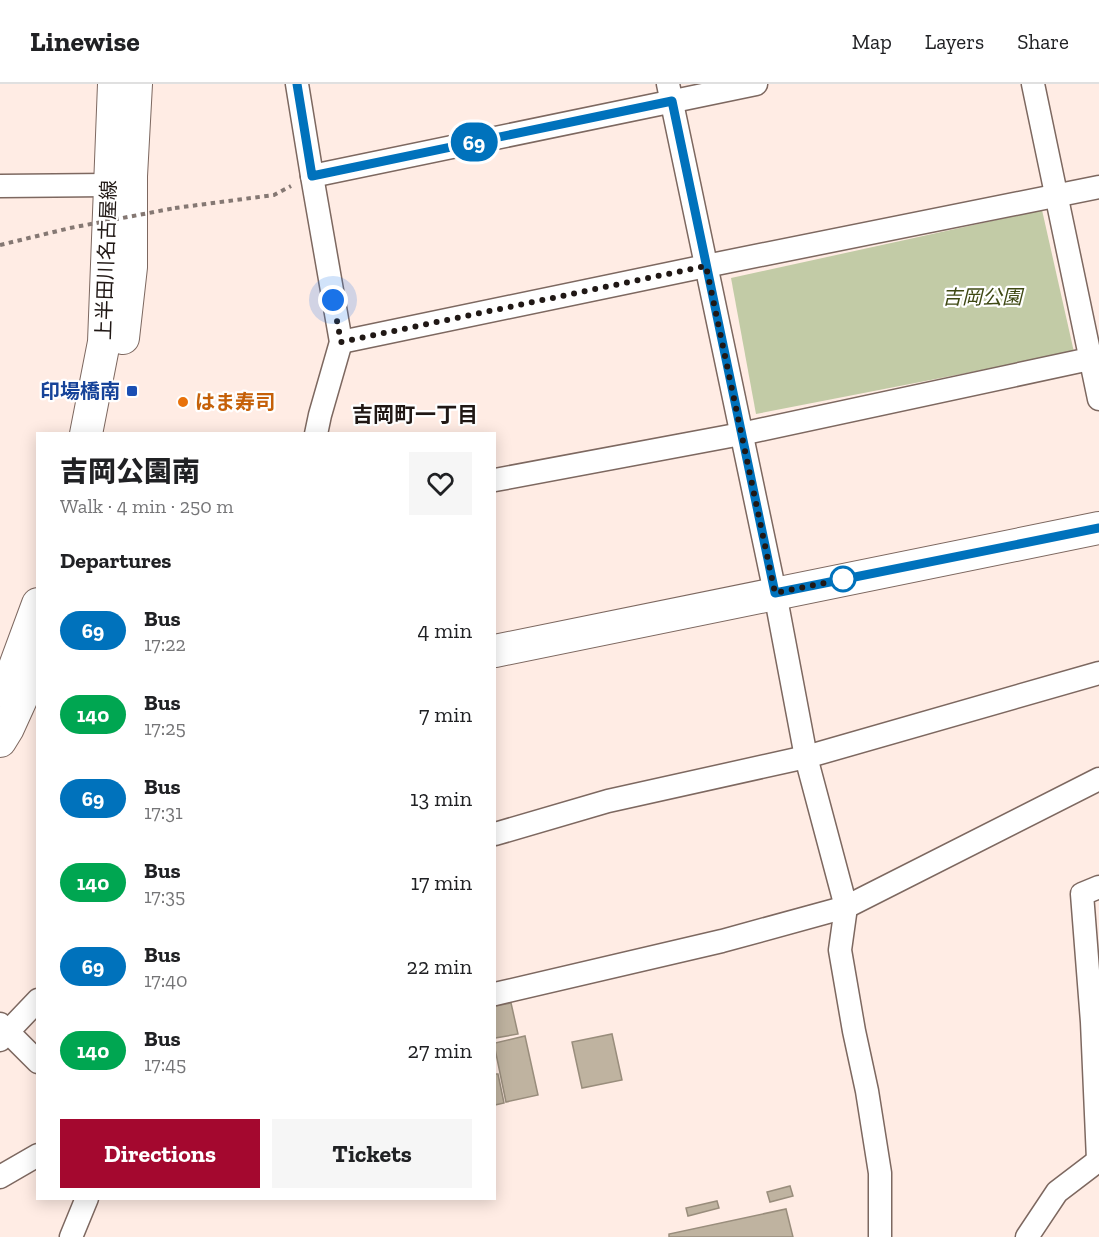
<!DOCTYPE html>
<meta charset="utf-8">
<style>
:root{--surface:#fff;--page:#f6f6f6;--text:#202124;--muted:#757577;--line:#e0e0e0;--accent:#a4082f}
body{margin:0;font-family:"Zilla Slab","Noto Sans JP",serif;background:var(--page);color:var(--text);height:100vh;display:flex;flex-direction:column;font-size:22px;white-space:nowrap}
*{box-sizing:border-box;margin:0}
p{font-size:20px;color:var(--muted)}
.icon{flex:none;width:33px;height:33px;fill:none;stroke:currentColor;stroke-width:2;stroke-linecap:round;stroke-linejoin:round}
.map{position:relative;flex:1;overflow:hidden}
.side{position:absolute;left:36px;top:348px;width:460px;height:768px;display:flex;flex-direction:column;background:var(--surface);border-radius:0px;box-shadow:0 3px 15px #0003}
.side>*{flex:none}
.badge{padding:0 12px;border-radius:20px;font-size:21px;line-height:39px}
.you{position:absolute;width:30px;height:30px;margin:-15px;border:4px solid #fff;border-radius:50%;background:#1a73e8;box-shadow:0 0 0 9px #1a73e833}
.map>.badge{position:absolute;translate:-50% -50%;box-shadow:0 0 0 3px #fff}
h2{padding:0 24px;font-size:22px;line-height:54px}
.round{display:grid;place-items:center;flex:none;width:63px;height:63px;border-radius:0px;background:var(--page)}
.overview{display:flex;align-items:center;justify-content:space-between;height:102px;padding:0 24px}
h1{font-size:28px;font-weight:800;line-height:45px}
.cta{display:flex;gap:12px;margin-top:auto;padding:12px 24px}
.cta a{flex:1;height:69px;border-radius:0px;background:var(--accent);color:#fff;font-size:24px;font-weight:800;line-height:69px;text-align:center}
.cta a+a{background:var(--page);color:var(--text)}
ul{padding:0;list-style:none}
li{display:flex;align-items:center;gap:18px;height:84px;padding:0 24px}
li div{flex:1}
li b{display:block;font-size:22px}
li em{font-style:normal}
li .badge{min-width:66px;font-weight:700;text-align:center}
header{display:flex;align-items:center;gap:36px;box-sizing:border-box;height:84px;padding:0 30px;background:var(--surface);border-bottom:2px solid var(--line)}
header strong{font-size:28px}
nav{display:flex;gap:33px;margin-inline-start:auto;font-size:21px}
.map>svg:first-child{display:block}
</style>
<header>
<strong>Linewise</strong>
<nav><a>Map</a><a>Layers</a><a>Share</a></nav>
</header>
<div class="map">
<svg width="1099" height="1153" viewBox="0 0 1099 1153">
<rect width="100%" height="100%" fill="#ffece4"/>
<!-- green -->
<path fill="#c2cba6" d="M1042,126L1074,268L756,330L731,194Z"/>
<!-- building -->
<g fill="#bfb3a0" stroke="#998d7c" stroke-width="1.5">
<path d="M511,919L518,950L495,954V922Z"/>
<path d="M612,950L622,996L582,1004L572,958Z"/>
<path d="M525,952L538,1011L506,1018L495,965V959Z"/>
<path d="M495,990H498L504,1019L495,1021Z"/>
<path d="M790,1102L793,1112L770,1118L767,1108Z"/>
<path d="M717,1117L719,1124L688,1132L686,1124Z"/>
<path d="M786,1125L793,1153H669V1150Z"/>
</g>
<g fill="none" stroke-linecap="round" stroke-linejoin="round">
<defs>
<g id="street">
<path d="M297,0L312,92L341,258L320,331L316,350"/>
<path d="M668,0L775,509L806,673L846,823L840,866L854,947L867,1007L880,1089V1153"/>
<path d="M1033,0L1099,315"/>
<path d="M312,92L756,0"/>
<path d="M0,102L109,101"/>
<path d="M341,258L706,182L1099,103"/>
<path d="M495,396L741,350L1099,273"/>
<path d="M495,750L608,717L806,673L1099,589"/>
<path d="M495,910L722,857L846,823L1099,695"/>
<path d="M0,940L38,978"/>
<path d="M0,956L38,916"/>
<path d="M1098,1076L1092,938L1082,810L1099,803"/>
<path d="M0,1093L38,1071"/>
<path d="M71,1153L87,1114"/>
<path d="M1027,1153L1057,1108L1099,1076"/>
</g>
<g id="secondary">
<path d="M123,254L131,183V92L136,0"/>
<path d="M86,350L104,258L114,0"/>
<path d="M495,567L1099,444"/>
<path d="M0,607L14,585L38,520"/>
<path d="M0,657L8,644L38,578"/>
</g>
</defs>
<!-- street casing -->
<use href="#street" stroke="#7d6860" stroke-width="25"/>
<!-- secondary casing -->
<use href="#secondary" stroke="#7d6860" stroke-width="34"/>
<!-- path -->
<g stroke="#857873" stroke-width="4" stroke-dasharray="4.5 4.5" stroke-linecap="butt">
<path d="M175,124L274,111L291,102"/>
<path d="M0,161L70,144"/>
</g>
<!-- street -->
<use href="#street" stroke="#fff" stroke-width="22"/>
<!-- secondary -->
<use href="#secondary" stroke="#fff" stroke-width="32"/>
<!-- path-bridge -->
<path stroke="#857873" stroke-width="4" stroke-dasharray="4.5 4.5" stroke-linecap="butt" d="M70,144L175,124"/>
</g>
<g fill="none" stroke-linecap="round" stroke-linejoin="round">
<defs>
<path id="line" d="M297,0L312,92L672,17L775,509L1099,444"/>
</defs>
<!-- line casing -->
<use href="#line" stroke="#fff" stroke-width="14"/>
<!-- line -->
<use href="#line" stroke="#0072bc" stroke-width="9"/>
<!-- walk -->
<path stroke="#201815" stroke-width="6" stroke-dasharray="0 10.8" d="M333,216L341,258L706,182L775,509L844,495H843"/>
</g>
<!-- markers -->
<rect fill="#1a4fb4" stroke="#fff" stroke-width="2" x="126" y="301" width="12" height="12" rx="3"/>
<circle fill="#e8710a" stroke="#fff" stroke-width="2" cx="183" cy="318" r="6"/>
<circle fill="#fff" stroke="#0072bc" stroke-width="3" cx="843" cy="495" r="12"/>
<g text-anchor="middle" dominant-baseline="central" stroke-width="4.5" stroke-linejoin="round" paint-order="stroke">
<!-- street labels -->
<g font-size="20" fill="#201815" stroke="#fff">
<text transform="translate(106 176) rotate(-88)">上半田川名古屋線</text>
</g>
<!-- park labels -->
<g font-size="20" font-style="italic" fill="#3e4813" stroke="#fff">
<text x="982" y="213">吉岡公園</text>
</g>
<!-- transit labels -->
<g font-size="20" font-weight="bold" fill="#164399" stroke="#fff" text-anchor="end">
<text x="120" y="307">印場橋南</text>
</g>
<!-- food labels -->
<g font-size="20" font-weight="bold" fill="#c56008" stroke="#fff" text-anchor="start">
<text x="195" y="318">はま寿司</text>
</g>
<!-- neighbourhood labels -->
<g font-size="21" font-weight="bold" fill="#201815" stroke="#fff">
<text x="415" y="330">吉岡町一丁目</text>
</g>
</g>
</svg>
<div class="you" style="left:333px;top:216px"></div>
<b class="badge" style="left:474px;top:58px;background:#0072bc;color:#fff">69</b>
<section class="side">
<div class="overview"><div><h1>吉岡公園南</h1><p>Walk · 4 min · 250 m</p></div><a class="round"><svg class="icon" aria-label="heart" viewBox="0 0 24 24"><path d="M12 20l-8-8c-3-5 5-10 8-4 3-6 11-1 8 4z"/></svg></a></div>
<h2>Departures</h2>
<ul>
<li><span class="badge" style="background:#0072bc;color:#fff">69</span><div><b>Bus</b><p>17:22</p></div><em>4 min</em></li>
<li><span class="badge" style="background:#00a651;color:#fff">140</span><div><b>Bus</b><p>17:25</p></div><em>7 min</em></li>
<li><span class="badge" style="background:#0072bc;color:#fff">69</span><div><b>Bus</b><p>17:31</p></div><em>13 min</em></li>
<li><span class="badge" style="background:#00a651;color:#fff">140</span><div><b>Bus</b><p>17:35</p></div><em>17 min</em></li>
<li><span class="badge" style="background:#0072bc;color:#fff">69</span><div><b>Bus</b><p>17:40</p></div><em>22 min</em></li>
<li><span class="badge" style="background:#00a651;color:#fff">140</span><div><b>Bus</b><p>17:45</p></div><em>27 min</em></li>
</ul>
<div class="cta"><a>Directions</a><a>Tickets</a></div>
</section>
</div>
